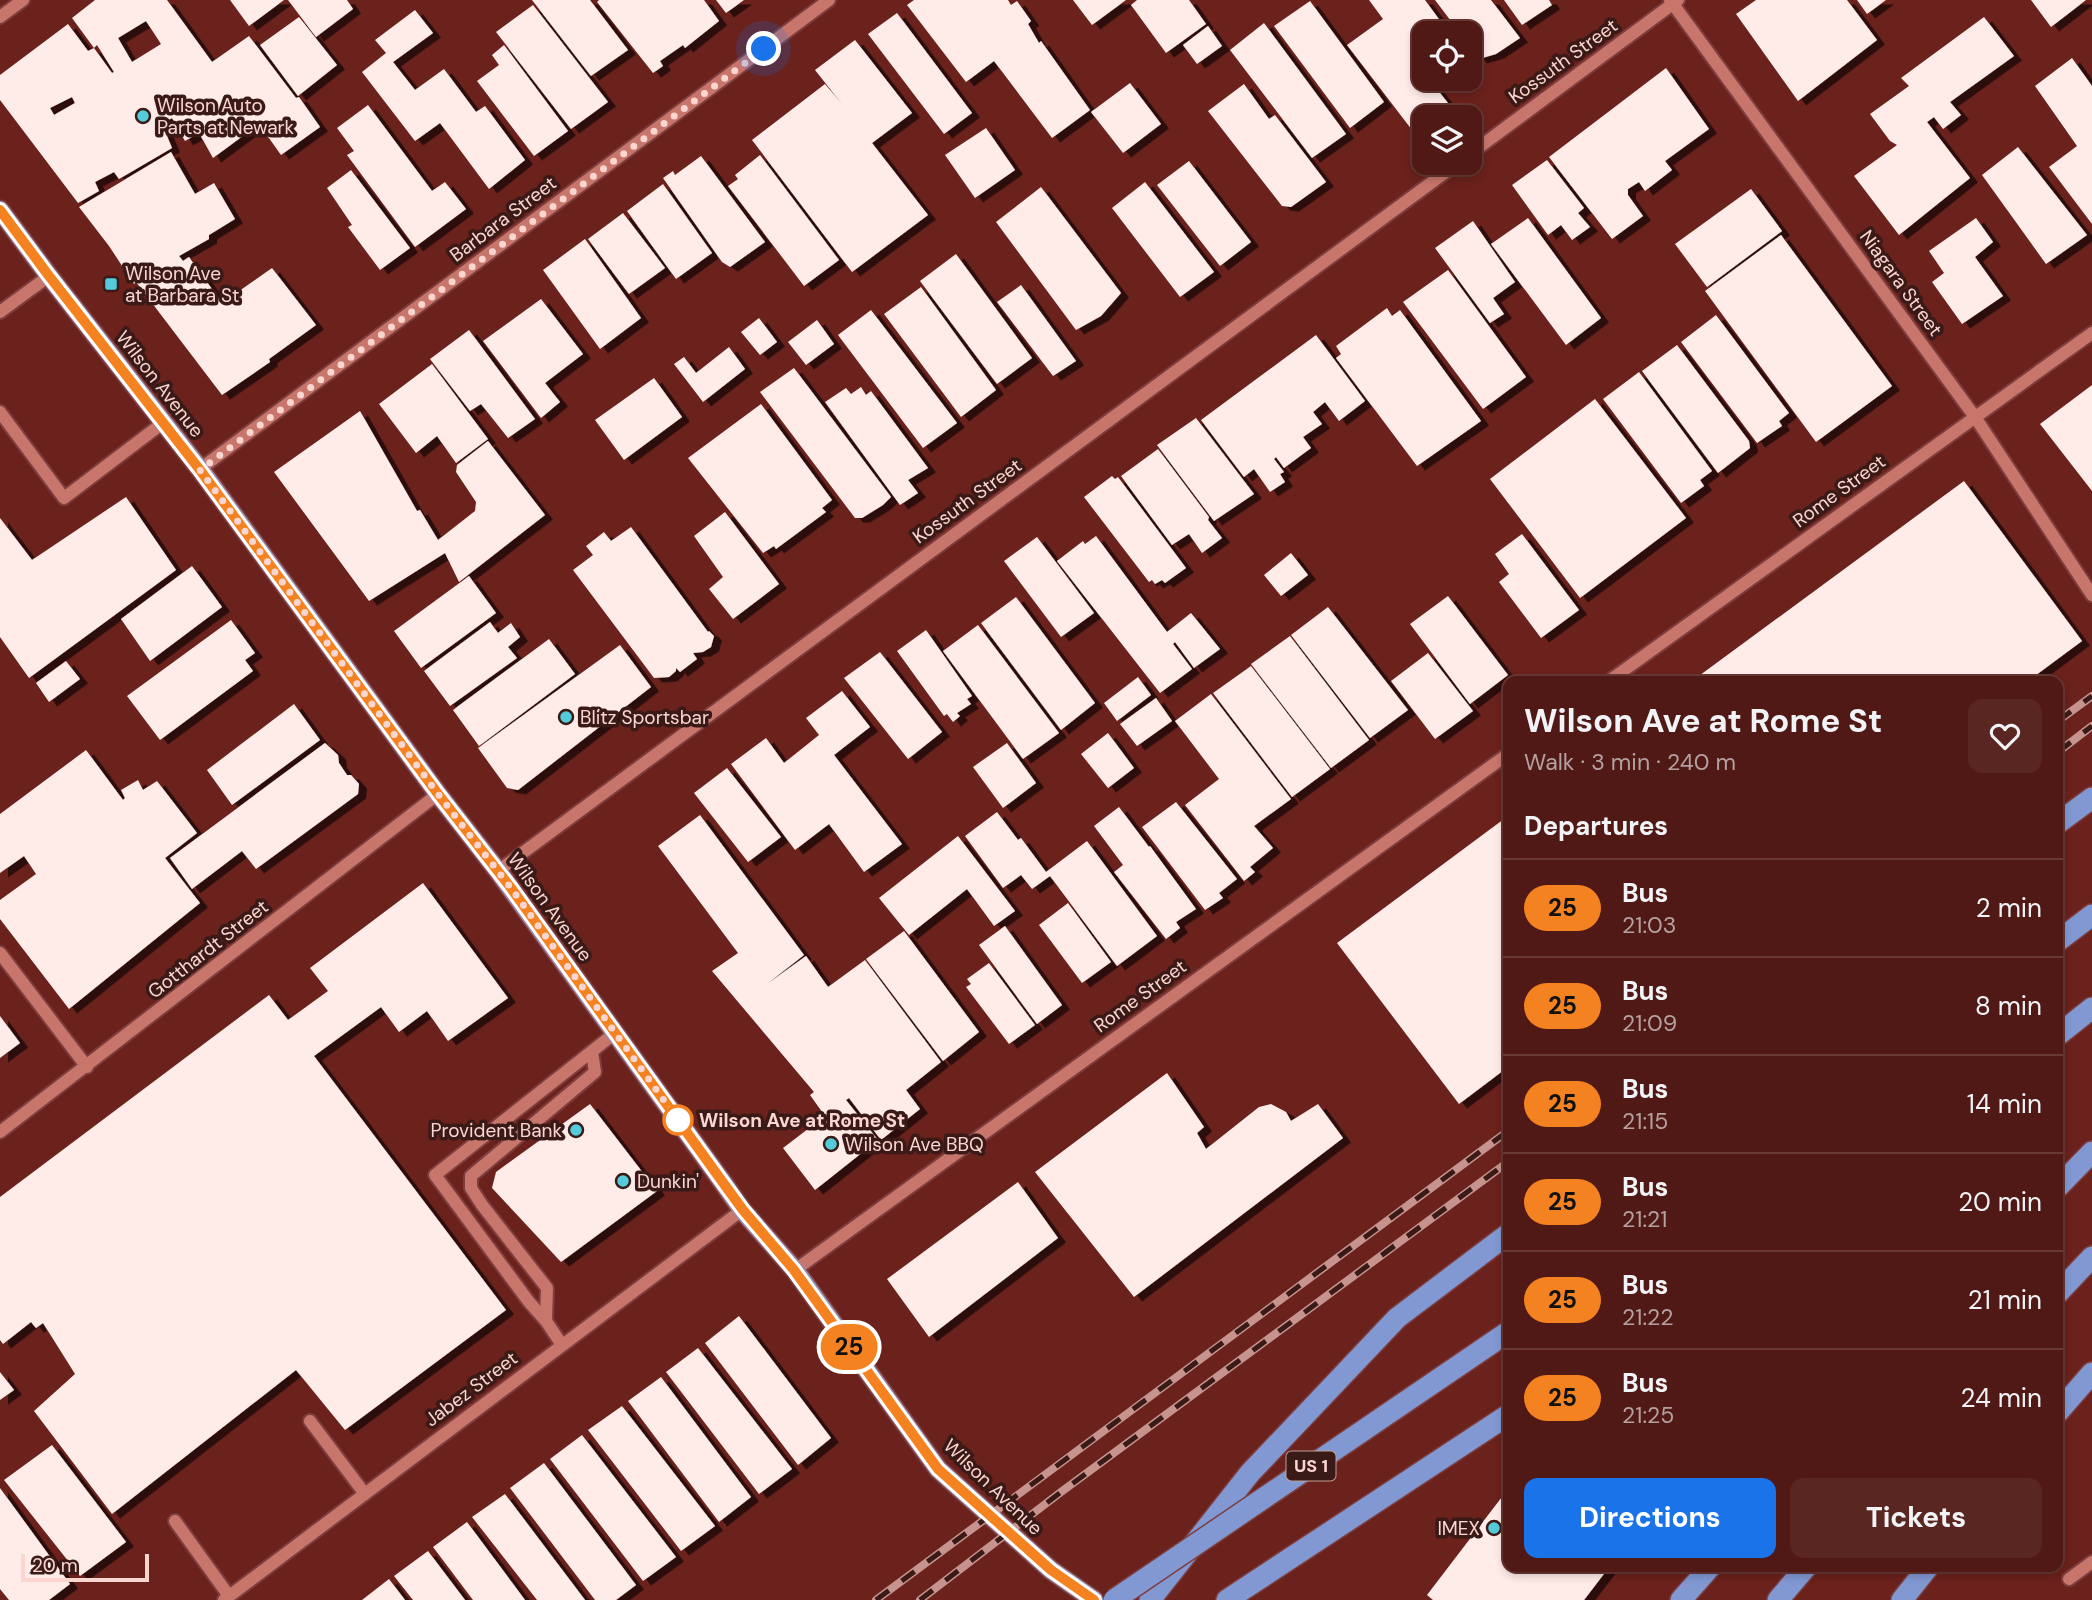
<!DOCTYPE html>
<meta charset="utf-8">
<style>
:root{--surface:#501915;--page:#5a2622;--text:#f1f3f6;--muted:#b4a0a0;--line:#673834;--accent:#1a73e8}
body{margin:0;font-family:"DM Sans",sans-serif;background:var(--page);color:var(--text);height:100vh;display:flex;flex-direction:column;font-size:26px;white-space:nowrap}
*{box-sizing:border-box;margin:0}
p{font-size:23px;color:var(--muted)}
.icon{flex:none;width:38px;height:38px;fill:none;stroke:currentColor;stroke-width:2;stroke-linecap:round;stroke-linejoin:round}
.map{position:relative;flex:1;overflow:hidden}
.details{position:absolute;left:1503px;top:676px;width:560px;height:896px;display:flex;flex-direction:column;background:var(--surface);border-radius:14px;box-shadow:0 4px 10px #0003,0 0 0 2px var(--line)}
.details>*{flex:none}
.badge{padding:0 14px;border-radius:23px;font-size:24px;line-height:46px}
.tools{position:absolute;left:1412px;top:21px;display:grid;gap:14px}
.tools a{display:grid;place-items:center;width:70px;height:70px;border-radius:14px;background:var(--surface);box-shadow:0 4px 10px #0003,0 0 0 2px var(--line);font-size:35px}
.scale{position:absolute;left:21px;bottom:18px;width:128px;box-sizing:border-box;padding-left:7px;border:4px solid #fbd6d1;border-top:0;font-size:19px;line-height:24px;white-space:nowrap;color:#fbd6d1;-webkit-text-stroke:5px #3a1a16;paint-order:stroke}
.you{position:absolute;width:35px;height:35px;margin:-18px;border:5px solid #fff;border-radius:50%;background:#1a73e8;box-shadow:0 0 0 10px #1a73e833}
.map>.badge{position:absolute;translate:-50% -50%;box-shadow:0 0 0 4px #fff}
h2{padding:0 21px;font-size:26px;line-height:63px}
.round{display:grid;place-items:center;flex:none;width:74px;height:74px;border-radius:14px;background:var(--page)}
.summary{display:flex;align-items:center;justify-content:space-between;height:119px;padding:0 21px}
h1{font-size:33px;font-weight:700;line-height:52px}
.button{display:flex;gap:14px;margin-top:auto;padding:14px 21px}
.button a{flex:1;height:80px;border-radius:14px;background:var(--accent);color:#fff;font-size:28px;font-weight:700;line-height:80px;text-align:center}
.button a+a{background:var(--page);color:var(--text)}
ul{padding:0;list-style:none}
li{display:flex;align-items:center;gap:21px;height:98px;padding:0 21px;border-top:2px solid var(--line)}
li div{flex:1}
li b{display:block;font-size:26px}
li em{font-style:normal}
li .badge{min-width:77px;font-weight:700;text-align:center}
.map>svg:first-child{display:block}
</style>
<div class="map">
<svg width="2092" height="1600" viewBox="0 0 2092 1600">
<defs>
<filter id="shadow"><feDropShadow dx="8" dy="4.5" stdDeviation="0" flood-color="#0009"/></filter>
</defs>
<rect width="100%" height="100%" fill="#6b211c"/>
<!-- building -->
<g fill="#ffece9" fill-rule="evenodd" filter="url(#shadow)">
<path d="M95,0H167L212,62L249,36L296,98L299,97L320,127L281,155L259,124L213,158L199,133L185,141L172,118L162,124L172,148L119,179L114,172L95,182L99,191L78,203L0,100V75L68,24L88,51L94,48L112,73L114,72L97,45L94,48L72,18ZM146,21L161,44L132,62L118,38ZM72,97L75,103L54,115L50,108Z"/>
<path d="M230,0H284L249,26Z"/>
<path d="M288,0H347L353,9L316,37Z"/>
<path d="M532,0H590L628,50L591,76Z"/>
<path d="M599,0H704L719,21L685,48L683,45L660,61L663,66L653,73L597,2Z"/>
<path d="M716,0H744L726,13Z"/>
<path d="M914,0H1008L1011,5L1017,1L1031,21L1028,24L1039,43L1041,41L1090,110L1052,138L994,61L966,82L907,5Z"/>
<path d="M1073,0H1126L1092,25Z"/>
<path d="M1137,0H1189L1206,24L1166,53L1131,5Z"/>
<path d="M1369,0H1425L1449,33H1424V65L1421,68L1424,73V79H1429L1448,103L1429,117H1424V121L1412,130L1347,45L1383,19Z"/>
<path d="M1435,0H1491L1520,38L1496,54L1479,59L1470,47V33H1460Z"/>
<path d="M1504,0H1549L1552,5L1522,25Z"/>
<path d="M1756,0H1847L1877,40L1798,101L1736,14Z"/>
<path d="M1857,0H1886L1867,14Z"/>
<path d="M2031,0H2086L2051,27Z"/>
<path d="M1310,1L1384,102L1350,128L1274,26Z"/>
<path d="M533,5L608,102L571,129L496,32Z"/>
<path d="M415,10L433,33L393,62L415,90L444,69L476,112L485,106L525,160L489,189L440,123L415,141L362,72L386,53L375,40Z"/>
<path d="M897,13L972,113L944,134L868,34Z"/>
<path d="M299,17L337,65L298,96L260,45Z"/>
<path d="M1984,17L2014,56L1950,102L1961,115L1943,129L1934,117L1927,122L1970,178L1899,235L1854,176L1897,145L1890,141L1870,114L1909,86L1901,78Z"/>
<path d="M1264,23L1346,134L1312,158L1230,50Z"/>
<path d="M1208,26L1222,46L1197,64L1183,45Z"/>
<path d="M855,40L912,113L872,143L928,215L852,272L752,140L825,84L842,104L815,70Z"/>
<path d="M504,45L568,131L534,156L477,81L499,65L492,55Z"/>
<path d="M2072,58L2092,86V224L2049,167L2077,146L2035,86Z"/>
<path d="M1666,68L1709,129L1665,161L1672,170L1645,191L1639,182L1628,189V195L1643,216L1612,239L1549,157Z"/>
<path d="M1130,83L1161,124L1123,153L1091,112Z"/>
<path d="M1244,84L1269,119L1275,115L1326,182L1291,207L1282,206L1208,111Z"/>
<path d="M368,105L432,191L445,182L466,209L415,247L347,155L354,151L337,128Z"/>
<path d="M986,128L1015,170L975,198L945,155Z"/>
<path d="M2018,147L2087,235L2046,264L1982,175Z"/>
<path d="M171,152L195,194L214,183L235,219L209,235V239L179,256L183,261L189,257L222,303L272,268L316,325L269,359L270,362L222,395L136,282L134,284L109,246L79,207Z"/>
<path d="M760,155L839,260L804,286L728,186L738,179L735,175Z"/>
<path d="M701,156L765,242L730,267L722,262L663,178L673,171L675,175Z"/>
<path d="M1547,160L1584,208L1578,213L1590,227L1572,240L1561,225L1548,235L1512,185Z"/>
<path d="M1189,161L1251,242L1220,266L1157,185Z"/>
<path d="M351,170L410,248L380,270L348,227L352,225L327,188Z"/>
<path d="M1145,182L1214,272L1180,297L1112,208Z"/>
<path d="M663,184L712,253L676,279L627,211Z"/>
<path d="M1041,187L1121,293L1101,316L1076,330L996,222Z"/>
<path d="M1751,189L1782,231L1707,287L1675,244Z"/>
<path d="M623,213L665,268L629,294L588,239Z"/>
<path d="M1528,218L1601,318L1566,345L1491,244Z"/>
<path d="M1976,218L1993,242L1975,257L2003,296L1962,324L1932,282L1944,273L1929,251Z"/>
<path d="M1473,221L1515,282L1493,298L1504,314L1490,323L1435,248Z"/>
<path d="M1781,235L1892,386L1816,442L1705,291Z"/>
<path d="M585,239L641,318L600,349L543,270Z"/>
<path d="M956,254L1032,358L997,384L920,281Z"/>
<path d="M1448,270L1526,377L1483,409L1403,302Z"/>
<path d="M1021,285L1076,361L1053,376L997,302Z"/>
<path d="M921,287L996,390L961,417L884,314Z"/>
<path d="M541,299L583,354L545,383L560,402L541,418L483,341Z"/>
<path d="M1387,308L1392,316L1400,310L1481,421L1417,466L1336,358L1341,354L1336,346Z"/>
<path d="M871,310L957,423L923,448L838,335Z"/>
<path d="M1716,315L1789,413L1779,421L1782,426L1757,443L1681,342Z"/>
<path d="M759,318L777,342L760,355L741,332Z"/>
<path d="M817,320L834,344L806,365L788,342Z"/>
<path d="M469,330L535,419L508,438L481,404L470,411L430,359Z"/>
<path d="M1316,335L1365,401L1339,421L1325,402L1313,412L1322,424L1303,437L1311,448L1284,468L1276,457L1274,459L1284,472L1280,474L1285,482L1270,492L1254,469L1244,477L1201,420Z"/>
<path d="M1677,345L1749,441L1750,448L1718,473L1642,371Z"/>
<path d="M729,347L745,369L703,402L674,364L684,357L696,373Z"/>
<path d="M432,364L488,439L456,463L437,436L416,453L379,404Z"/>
<path d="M794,368L891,497L883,505L862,518H855L760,392Z"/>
<path d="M1639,372L1712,471L1700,480L1704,486L1681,503L1603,399Z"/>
<path d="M654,378L682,417L624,460L595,420Z"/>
<path d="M2092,385V491L2040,424Z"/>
<path d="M861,387L866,395L871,391L928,468L908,480L918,493L900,505L825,402L846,388L851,394Z"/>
<path d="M1595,399L1686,518L1580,598L1490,479Z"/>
<path d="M761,404L832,500L822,508L826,512L776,549L774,546L763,553L688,458Z"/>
<path d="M360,411L417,511L420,510L438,540L475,511L476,502L456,472L457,465L488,441L545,515L459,582L445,553L369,601L274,472Z"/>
<path d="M1196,418L1254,494L1214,521L1157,445Z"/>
<path d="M1158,449L1209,517L1208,520L1222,538L1202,553L1189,534L1172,545L1121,476Z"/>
<path d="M1112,476L1115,479L1118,477L1186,568L1165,583L1162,580L1155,584L1152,580L1149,582L1084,497Z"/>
<path d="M1964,481L2082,641L2028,681H1692Z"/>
<path d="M126,497L176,570L29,678L0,637V518L32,560Z"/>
<path d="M725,512L779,584L733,619L709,589L723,577L694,536Z"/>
<path d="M631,527L708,632L709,631L714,636L711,647L703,652L693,653L697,659L680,672L676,668V671L669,677L654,678L573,570L593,555L586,546L604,532L611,541Z"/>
<path d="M1522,534L1579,610L1541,638L1499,582L1509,574L1495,554Z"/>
<path d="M1096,536L1167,632L1191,613L1220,649L1194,668L1175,642L1173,644L1192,669L1160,693L1057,561L1083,541L1085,544Z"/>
<path d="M1037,537L1094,613L1061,637L1004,561Z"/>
<path d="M1291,553L1308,575L1281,596L1264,575Z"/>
<path d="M192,566L222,607L150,661L121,619Z"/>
<path d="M469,576L496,613L421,668L394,631Z"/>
<path d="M1448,596L1508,675L1470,704L1410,624Z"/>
<path d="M1016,597L1095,703L1061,730L981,623Z"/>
<path d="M1328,607L1408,710L1370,738L1291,635Z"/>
<path d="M231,620L255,653L245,660L253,671L160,740L127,696Z"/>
<path d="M490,622L498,633L511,623L520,637L508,647L517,658L450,706L424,671Z"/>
<path d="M978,625L1059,733L1023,759L943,651Z"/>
<path d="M926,630L972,696L967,699L971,704L957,713L960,716L953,722L947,714L944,716L897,651Z"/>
<path d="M1290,636L1369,740L1331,768L1251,664Z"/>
<path d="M549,639L575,674L479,746L453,710Z"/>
<path d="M620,645L651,687L518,790L507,788L478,748Z"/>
<path d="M880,652L942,732L908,759L844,678Z"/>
<path d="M1428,653L1473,711L1435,739L1391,681Z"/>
<path d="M66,661L80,679L49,702L36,683Z"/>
<path d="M1251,666L1330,769L1292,797L1213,693Z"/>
<path d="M1138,677L1151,695L1117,721L1104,703Z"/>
<path d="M842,691L870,727L834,755L902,844L864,872L829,824L795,850L731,764L766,738L784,763L819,735L806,718Z"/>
<path d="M1211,694L1291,799L1254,826L1273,848L1250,867L1255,872L1244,881L1185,805L1219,779L1175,721Z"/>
<path d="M1156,698L1172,721L1137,746L1120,724Z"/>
<path d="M294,704L320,740L232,805L207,770Z"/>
<path d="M1108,733L1134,768L1108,788L1081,754Z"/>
<path d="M325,743L338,755L339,763L347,775H351L359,784L358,794L256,869L242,851L192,889L170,858Z"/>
<path d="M1007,743L1036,783L1003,808L973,767Z"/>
<path d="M86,750L123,800L125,798L121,790L138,780L143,790L157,781L197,833L165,858L200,903L69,1009L0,919V900L36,874L24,856L0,873V814Z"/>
<path d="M727,768L781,837L748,862L694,793Z"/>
<path d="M1176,802L1237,879L1219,893L1223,898L1205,910L1142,827Z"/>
<path d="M1119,807L1149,847L1150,846L1196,909L1176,922L1180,928L1166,939L1114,872L1123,865L1094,826Z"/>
<path d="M997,812L1018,840L1021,838L1046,872L1087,841L1157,936L1117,966L1050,876L1032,889L1021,875L1003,888L965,836Z"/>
<path d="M700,815L804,955L767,984L806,956L828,987L865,960L941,1062L906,1090L920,1109L881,1140L849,1098L846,1100L878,1140L815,1190L783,1148L825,1116L810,1095L814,1092L712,971L738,953L658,846Z"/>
<path d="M1508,816V1067L1459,1104L1337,943Z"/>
<path d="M958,836L1015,911L994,926L967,889L909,935L879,898Z"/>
<path d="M423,883L508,998L448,1041L427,1011L399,1032L381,1007L314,1056L506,1310L345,1430L296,1370L112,1514L34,1411L75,1374L43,1323L36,1328L31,1322L3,1344L0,1340V1197L269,995L288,1020L328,991L310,968Z"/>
<path d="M1068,903L1111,962L1082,983L1039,925Z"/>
<path d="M1005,926L1062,1005L1037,1024L979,945Z"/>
<path d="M904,931L979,1032L943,1061L866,959Z"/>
<path d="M989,963L1035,1025L1009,1044L966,987L971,984L967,979Z"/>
<path d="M0,1016L20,1043L0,1058Z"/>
<path d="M1167,1073L1204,1127L1197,1133L1206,1149L1259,1107L1271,1104L1286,1112L1291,1121L1318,1104L1343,1138L1134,1297L1035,1172Z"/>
<path d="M590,1104L657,1191L561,1262L492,1188L496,1172Z"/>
<path d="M1018,1182L1058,1238L929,1337L887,1279Z"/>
<path d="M739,1316L831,1438L798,1465L705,1343Z"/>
<path d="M698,1348L792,1469L759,1494L666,1372Z"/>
<path d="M0,1372L14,1390L0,1400Z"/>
<path d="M661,1377L751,1497L719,1522L628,1401Z"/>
<path d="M622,1406L715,1526L681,1551L588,1430Z"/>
<path d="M582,1435L676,1557L643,1581L550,1459Z"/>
<path d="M52,1445L126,1542L80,1576L4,1480Z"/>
<path d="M544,1463L636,1585L616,1600H595L510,1488Z"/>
<path d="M0,1488L70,1584L49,1600H9L0,1589Z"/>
<path d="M1508,1489V1566H1610L1584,1600H1433L1427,1595Z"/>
<path d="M505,1494L585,1600H537L472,1517Z"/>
<path d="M467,1522L525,1600H473L433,1547Z"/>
<path d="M428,1551L465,1600H413L394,1576Z"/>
<path d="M389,1579L405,1600H362Z"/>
</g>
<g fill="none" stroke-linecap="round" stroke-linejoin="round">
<defs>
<g id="minor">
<path d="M1670,0L1975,417L2092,595"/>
<path d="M0,17L23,0"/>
<path d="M1470,154L1678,0"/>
<path d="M0,312L49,276"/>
<path d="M0,412L64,498L164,422"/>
<path d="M200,469L829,0"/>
<path d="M1609,681L2092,333"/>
<path d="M498,871L1458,163"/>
<path d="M0,953L87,1067"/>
<path d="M0,1132L438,794"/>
<path d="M795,1270L1508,754"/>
<path d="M546,1321L547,1288L482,1205L471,1188V1176L595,1072L592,1052"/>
<path d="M562,1345L546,1321L529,1302L435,1175L615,1033"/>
<path d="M310,1421L365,1494"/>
<path d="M175,1521L229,1596"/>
<path d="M2069,1579L2092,1562"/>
<path d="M224,1600L742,1210"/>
</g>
<path id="major" d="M0,210L49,276L200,469L438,794L498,871L724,1184L742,1210L795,1270L938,1469L1051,1570L1094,1600"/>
<g id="highway">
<path d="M2058,823L2092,798"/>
<path d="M2058,941L2092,915"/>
<path d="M2058,1035L2092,1008"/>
<path d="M2058,1187L2092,1152"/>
<path d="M2058,1293L2092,1257"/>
<path d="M2058,1412L2092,1373"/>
<path d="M1150,1600L1250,1473L1397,1318L1508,1234"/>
<path d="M1227,1600L1508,1415"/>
<path d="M1681,1600L1711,1566"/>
<path d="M1778,1600L1807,1566"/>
<path d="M1902,1600L1929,1566"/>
</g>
</defs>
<!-- minor casing -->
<use href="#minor" stroke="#7d3d3d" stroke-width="16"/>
<!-- major casing -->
<use href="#major" stroke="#7d3d3d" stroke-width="21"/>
<!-- highway casing -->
<use href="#highway" stroke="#7d3d3d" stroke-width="24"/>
<!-- minor -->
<use href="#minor" stroke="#c8766b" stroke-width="12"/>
<!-- major -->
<use href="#major" stroke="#9d8aa9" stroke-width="18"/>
<!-- highway -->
<use href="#highway" stroke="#8198d3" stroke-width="21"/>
<defs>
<g id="rail">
<path d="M2058,721L2092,696"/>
<path d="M2058,752L2092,726"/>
<path d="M876,1600L1508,1131"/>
<path d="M920,1600L1061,1492L1508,1162"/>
</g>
</defs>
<!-- rail casing -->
<use href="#rail" stroke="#c6938e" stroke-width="8"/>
<!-- rail -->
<use href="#rail" stroke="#3a1a16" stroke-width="5" stroke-dasharray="16" stroke-linecap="butt"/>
<defs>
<path id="highway-bridge" d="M1114,1600L1508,1332"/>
</defs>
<!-- highway-bridge casing -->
<use href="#highway-bridge" stroke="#7d3d3d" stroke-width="24" stroke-linecap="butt"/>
<!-- highway-bridge -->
<use href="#highway-bridge" stroke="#8198d3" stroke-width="21"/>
</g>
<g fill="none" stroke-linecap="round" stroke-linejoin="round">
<defs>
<path id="line" d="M0,210L49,276L200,470L438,794L511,888L724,1184L743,1210L794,1270L938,1469L1051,1570L1094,1600"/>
</defs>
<!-- line casing -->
<use href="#line" stroke="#fff" stroke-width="16"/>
<!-- line -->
<use href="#line" stroke="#f58220" stroke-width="10"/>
<!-- walk -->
<path stroke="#fbd6d1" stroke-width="7" stroke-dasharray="0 12.6" d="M678,1120L511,888L438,794L200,470L764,49"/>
</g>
<!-- markers -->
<g fill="#53cbdb" stroke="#3a1a16" stroke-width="2.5">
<circle cx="143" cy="116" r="7"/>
<rect x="104" y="277" width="14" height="14" rx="3.5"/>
<circle cx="566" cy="717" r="7"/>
<circle cx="576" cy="1130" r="7"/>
<circle cx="831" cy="1144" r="7"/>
<circle cx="623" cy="1181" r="7"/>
<circle cx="1494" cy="1528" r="7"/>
</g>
<circle fill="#fff" stroke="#f58220" stroke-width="3.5" cx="678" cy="1120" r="14"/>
<g text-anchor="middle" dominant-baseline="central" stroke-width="7" stroke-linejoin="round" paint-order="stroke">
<!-- shield labels -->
<rect fill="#3a1a16" stroke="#c19e99" stroke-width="2" x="1286.5" y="1451.5" width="49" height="29" rx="5"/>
<g font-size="18" font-weight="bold" fill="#fbd6d1">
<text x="1311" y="1466">US 1</text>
</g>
<!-- street labels -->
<g font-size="19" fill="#fbd6d1" stroke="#3a1a16">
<text transform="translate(1563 61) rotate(-36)">Kossuth Street</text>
<text transform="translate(503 219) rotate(-37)">Barbara Street</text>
<text transform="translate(1901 283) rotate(54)">Niagara Street</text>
<text transform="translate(160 384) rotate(52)">Wilson Avenue</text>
<text transform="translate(1839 491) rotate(-36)">Rome Street</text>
<text transform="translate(967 501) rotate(-36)">Kossuth Street</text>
<text transform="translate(550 907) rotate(54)">Wilson Avenue</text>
<text transform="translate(208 949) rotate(-38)">Gotthardt Street</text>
<text transform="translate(1140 996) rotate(-36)">Rome Street</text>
<text transform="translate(471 1389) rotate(-37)">Jabez Street</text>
<text transform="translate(993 1487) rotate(44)">Wilson Avenue</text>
</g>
<!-- poi labels -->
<g font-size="19" fill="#fbd6d1" stroke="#3a1a16" text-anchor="start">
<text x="157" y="105">Wilson Auto<tspan x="157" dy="22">Parts at Newark</tspan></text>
<text x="125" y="273">Wilson Ave<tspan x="125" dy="22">at Barbara St</tspan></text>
<text x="580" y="717">Blitz Sportsbar</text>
<text x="562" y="1130" text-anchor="end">Provident Bank</text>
<text x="845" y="1144">Wilson Ave BBQ</text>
<text x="637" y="1181">Dunkin'</text>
<text x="1480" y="1528" text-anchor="end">IMEX</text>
</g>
<!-- stop labels -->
<g font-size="19" font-weight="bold" fill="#fbd6d1" stroke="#3a1a16" text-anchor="start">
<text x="699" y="1120">Wilson Ave at Rome St</text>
</g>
</g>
</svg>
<div class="tools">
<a><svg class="icon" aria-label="locate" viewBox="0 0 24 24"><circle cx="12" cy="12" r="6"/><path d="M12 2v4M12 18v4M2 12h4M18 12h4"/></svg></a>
<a><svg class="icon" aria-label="layers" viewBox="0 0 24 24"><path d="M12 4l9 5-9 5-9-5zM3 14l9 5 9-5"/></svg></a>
</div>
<div class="scale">20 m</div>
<div class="you" style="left:764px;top:49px"></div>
<b class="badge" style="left:849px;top:1347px;background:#f58220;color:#111">25</b>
<section class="details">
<div class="summary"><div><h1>Wilson Ave at Rome St</h1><p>Walk · 3 min · 240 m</p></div><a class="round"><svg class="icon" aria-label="heart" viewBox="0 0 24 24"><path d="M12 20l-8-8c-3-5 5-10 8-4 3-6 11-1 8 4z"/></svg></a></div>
<h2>Departures</h2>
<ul>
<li><span class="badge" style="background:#f58220;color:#111">25</span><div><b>Bus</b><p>21:03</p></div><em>2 min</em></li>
<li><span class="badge" style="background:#f58220;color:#111">25</span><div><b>Bus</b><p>21:09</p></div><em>8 min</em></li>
<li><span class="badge" style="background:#f58220;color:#111">25</span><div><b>Bus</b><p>21:15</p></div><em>14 min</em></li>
<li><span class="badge" style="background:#f58220;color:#111">25</span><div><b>Bus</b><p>21:21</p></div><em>20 min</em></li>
<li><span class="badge" style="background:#f58220;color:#111">25</span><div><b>Bus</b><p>21:22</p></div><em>21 min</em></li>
<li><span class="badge" style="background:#f58220;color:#111">25</span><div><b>Bus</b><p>21:25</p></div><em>24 min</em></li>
</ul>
<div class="button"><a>Directions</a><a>Tickets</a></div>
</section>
</div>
